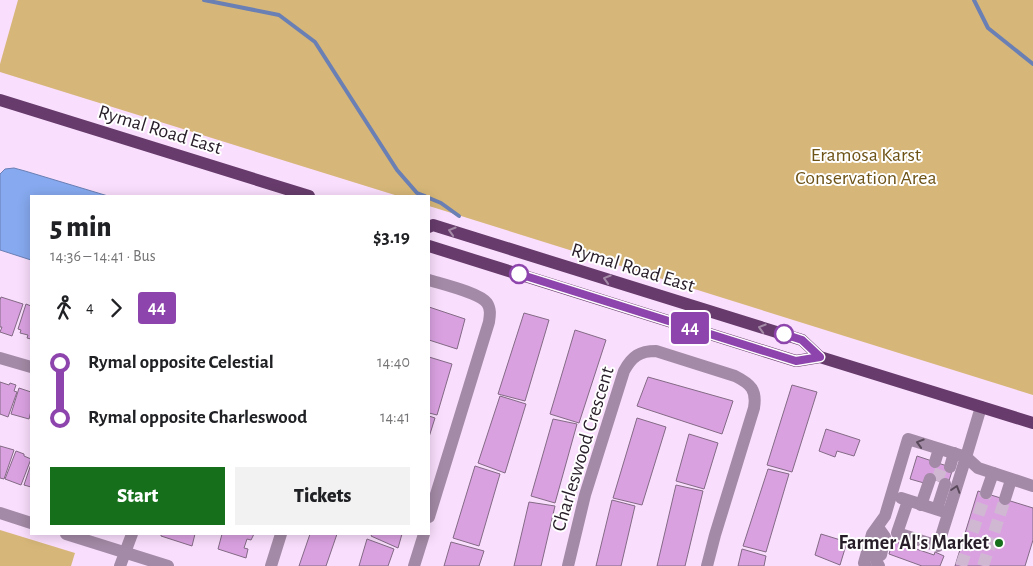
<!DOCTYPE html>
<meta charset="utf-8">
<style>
:root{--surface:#fff;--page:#f2f2f2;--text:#202124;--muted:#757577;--accent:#166f1a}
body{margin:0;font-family:"Alegreya Sans",sans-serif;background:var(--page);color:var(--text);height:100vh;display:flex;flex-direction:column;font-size:19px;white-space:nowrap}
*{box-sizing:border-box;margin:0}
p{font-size:16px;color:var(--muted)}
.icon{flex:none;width:28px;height:28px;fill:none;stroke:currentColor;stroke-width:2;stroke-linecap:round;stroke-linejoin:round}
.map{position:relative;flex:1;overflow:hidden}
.sheet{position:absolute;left:30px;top:195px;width:400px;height:340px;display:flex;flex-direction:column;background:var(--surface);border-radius:0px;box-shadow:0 2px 12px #0003}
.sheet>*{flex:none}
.badge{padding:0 10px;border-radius:4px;font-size:18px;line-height:32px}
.map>.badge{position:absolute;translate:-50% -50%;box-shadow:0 0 0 2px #fff}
.legs{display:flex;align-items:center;gap:8px;height:55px;padding:0 20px;font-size:16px}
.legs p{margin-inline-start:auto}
.summary{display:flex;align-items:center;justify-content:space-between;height:85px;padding:0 20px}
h1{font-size:28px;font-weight:800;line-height:38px}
.cta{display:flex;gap:10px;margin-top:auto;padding:10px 20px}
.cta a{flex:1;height:58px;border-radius:0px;background:var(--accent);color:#fff;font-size:20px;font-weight:800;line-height:58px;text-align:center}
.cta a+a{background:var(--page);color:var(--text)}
ul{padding:0 20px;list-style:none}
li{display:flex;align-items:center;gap:18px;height:55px;font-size:19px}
li i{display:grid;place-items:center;width:8px;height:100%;margin:0 6px;background:currentColor}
li i::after{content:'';width:12px;height:12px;margin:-6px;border:4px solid;border-radius:50%;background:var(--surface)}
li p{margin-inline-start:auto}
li:first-child i{background:linear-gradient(#0000 50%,currentColor 0)}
li:last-child i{background:linear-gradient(currentColor 50%,#0000 0)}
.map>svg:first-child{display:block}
</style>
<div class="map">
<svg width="1033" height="566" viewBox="0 0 1033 566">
<rect width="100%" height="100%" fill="#fadefd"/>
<!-- green -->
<g fill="#d7b779">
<path d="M18,0H1033V395L429,206V196H398L0,72V64Z"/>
<path d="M0,530L75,553L71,566H0Z"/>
</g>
<!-- water -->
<path fill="#86a9ef" stroke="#6a7fb4" d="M14,168L25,171L108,196H31V260L0,250V174L5,169Z"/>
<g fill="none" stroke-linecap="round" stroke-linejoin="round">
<!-- stream -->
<g stroke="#6a7fb4" stroke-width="4">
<path d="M204,0L279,15L315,42L397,170L417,193L425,196"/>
<path d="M974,0L988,28L1033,64"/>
<path d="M429,198L441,203L459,216"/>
</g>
</g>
<!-- building -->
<g fill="#daa1e1" stroke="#836a85">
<path d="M1,297L23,304L12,336L0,332L2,327H0V300Z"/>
<path d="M26,304L31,306V339L27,338L28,335L20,333L21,330L18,329Z"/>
<path d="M429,307L465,319L457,349L429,340Z"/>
<path d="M524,313L549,320L525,401L498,394Z"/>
<path d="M575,330L606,340L579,423L550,414Z"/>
<path d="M429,357L452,364L437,415L429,413Z"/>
<path d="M648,377L733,401L722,434L637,406Z"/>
<path d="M0,382L9,385L10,383L16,385L14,391L17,392L8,417L0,414Z"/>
<path d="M792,385L817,392L792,472L767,465Z"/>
<path d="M19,388L31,392V411L29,419L11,414Z"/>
<path d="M500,396L526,404L505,473L478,463Z"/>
<path d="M429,416L435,418L429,437Z"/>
<path d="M637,418L666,427L642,505L613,498Z"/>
<path d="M553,419L577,424L555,503L531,496Z"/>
<path d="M826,429L860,440L854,456L837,451L835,457L819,451Z"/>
<path d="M689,434L718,443L704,489L676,481Z"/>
<path d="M0,446L14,450L4,479L0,478Z"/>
<path d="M16,451L24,454V456L31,459L21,485L5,479Z"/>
<path d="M917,456L953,468L948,484L926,477L924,483L910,479Z"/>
<path d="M31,464V487L24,485Z"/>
<path d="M475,466L500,474L479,546L453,538Z"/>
<path d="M768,469L789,474L766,552L743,546Z"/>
<path d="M676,485L703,491L685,566H657Z"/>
<path d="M978,491L1033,508V540L1025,566H955Z"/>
<path d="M612,500L635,506L621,566H596Z"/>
<path d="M529,502L555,506L541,566H514Z"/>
<path d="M161,534H195L192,546L161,536Z"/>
<path d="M222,534H254L251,540L247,539L244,548L248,549L246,558L218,549Z"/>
<path d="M310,534H337L326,566H299Z"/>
<path d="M372,534H402L398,548L371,536Z"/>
<path d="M821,534L847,542L840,565L815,555Z"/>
<path d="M367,539L394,549L388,566H359Z"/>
<path d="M893,541L934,555L935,552L944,556L940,566H922L889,554Z"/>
<path d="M451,542L484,551L479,566H444Z"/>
<path d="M742,549L766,556L764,566H738Z"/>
</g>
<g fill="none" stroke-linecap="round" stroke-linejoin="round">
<!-- minor-tunnel -->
<g stroke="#d0b8d3" stroke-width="12" stroke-dasharray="12 6" stroke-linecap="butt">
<path d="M937,481L943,464"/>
<path d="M961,566L986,493"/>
<path d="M983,566L1005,499"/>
</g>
<!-- minor -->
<g stroke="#a38aa6" stroke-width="12">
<path d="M429,280C442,284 480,293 487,303C491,309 490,315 489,322L429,517"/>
<path d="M0,358L31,367"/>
<path d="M981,407L966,457L978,468L1033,486"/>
<path d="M935,462L939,449"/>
<path d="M950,467L954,453"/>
<path d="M986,493L993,473"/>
<path d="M901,498L948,513"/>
<path d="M1005,499L1011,480"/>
<path d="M921,505L930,479"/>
<path d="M937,509L945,484"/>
<path d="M0,513L31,523"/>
<path d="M880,530L885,537L881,555"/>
<path d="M66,534L168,566"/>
<path d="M876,542C873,551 874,558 879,566"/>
<path d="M120,566L132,534"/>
<path d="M271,566L281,534"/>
<path d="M414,566L424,534"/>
<path d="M568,566L585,495L624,371C632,356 640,351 656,351L735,376C751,384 757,390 754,408L715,535L707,566"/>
<path d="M866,566L864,563L872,534L885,516L908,439L966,457L938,546L897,533L908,501"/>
</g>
<!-- major -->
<g stroke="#673c6c" stroke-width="12">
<path d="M0,100L309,196"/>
<path d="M429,227L433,225L802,340L820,357"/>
<path d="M429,246L796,361L820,357L1033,423"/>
</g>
</g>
<!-- one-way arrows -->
<defs><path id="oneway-chevron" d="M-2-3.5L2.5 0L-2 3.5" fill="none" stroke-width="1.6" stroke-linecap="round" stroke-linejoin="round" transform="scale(1.25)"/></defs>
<g stroke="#a48aa7">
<use href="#oneway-chevron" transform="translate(452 231) rotate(-163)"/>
<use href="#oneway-chevron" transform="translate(607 279) rotate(-163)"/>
<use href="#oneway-chevron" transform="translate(762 328) rotate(-163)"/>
</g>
<g stroke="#59495b">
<use href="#oneway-chevron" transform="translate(920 443) rotate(-163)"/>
<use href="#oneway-chevron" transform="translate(956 489) rotate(-72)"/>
</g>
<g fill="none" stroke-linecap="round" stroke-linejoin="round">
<defs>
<path id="line-1" d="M519,274L796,361L820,357L802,340L784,334"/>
</defs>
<!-- line-1 casing -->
<use href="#line-1" stroke="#fff" stroke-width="11"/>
<!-- line-1 -->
<use href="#line-1" stroke="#8e44ad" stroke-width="8"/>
</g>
<!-- markers -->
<g fill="#fff" stroke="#8e44ad" stroke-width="2.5">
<circle cx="519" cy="274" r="9"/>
<circle cx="784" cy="334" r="9"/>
</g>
<circle fill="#166f1a" stroke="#fff" stroke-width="2" cx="999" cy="543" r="5"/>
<g text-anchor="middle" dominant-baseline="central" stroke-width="4" stroke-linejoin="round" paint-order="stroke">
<!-- street labels -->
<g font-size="20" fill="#281e29" stroke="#fff">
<text transform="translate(160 130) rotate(17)">Rymal Road East</text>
<text transform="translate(633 268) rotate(17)">Rymal Road East</text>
<text transform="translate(583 449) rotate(-73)">Charleswood Crescent</text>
</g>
<!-- park labels -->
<g font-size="20" fill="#6e5317" stroke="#fff">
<text x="866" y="155">Eramosa Karst<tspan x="866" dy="23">Conservation Area</tspan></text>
</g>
<!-- poi labels -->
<g font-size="20" font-weight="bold" fill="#281e29" stroke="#fff" text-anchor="end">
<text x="989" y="543">Farmer Al's Market</text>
</g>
</g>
</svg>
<b class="badge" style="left:690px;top:328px;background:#8e44ad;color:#fff">44</b>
<section class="sheet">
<div class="summary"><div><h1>5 min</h1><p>14:36 – 14:41 · Bus</p></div><b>$3.19</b></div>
<div class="legs"><svg class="icon" aria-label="walk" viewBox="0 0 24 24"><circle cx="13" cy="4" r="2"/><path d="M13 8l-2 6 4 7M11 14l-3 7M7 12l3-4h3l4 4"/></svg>4<svg class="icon" aria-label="forward" viewBox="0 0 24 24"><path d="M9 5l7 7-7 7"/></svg><b class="badge" style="background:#8e44ad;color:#fff">44</b></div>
<ul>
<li><i style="color:#8e44ad"></i><b>Rymal opposite Celestial</b><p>14:40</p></li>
<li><i style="color:#8e44ad"></i><b>Rymal opposite Charleswood</b><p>14:41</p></li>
</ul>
<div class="cta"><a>Start</a><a>Tickets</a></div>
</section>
</div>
